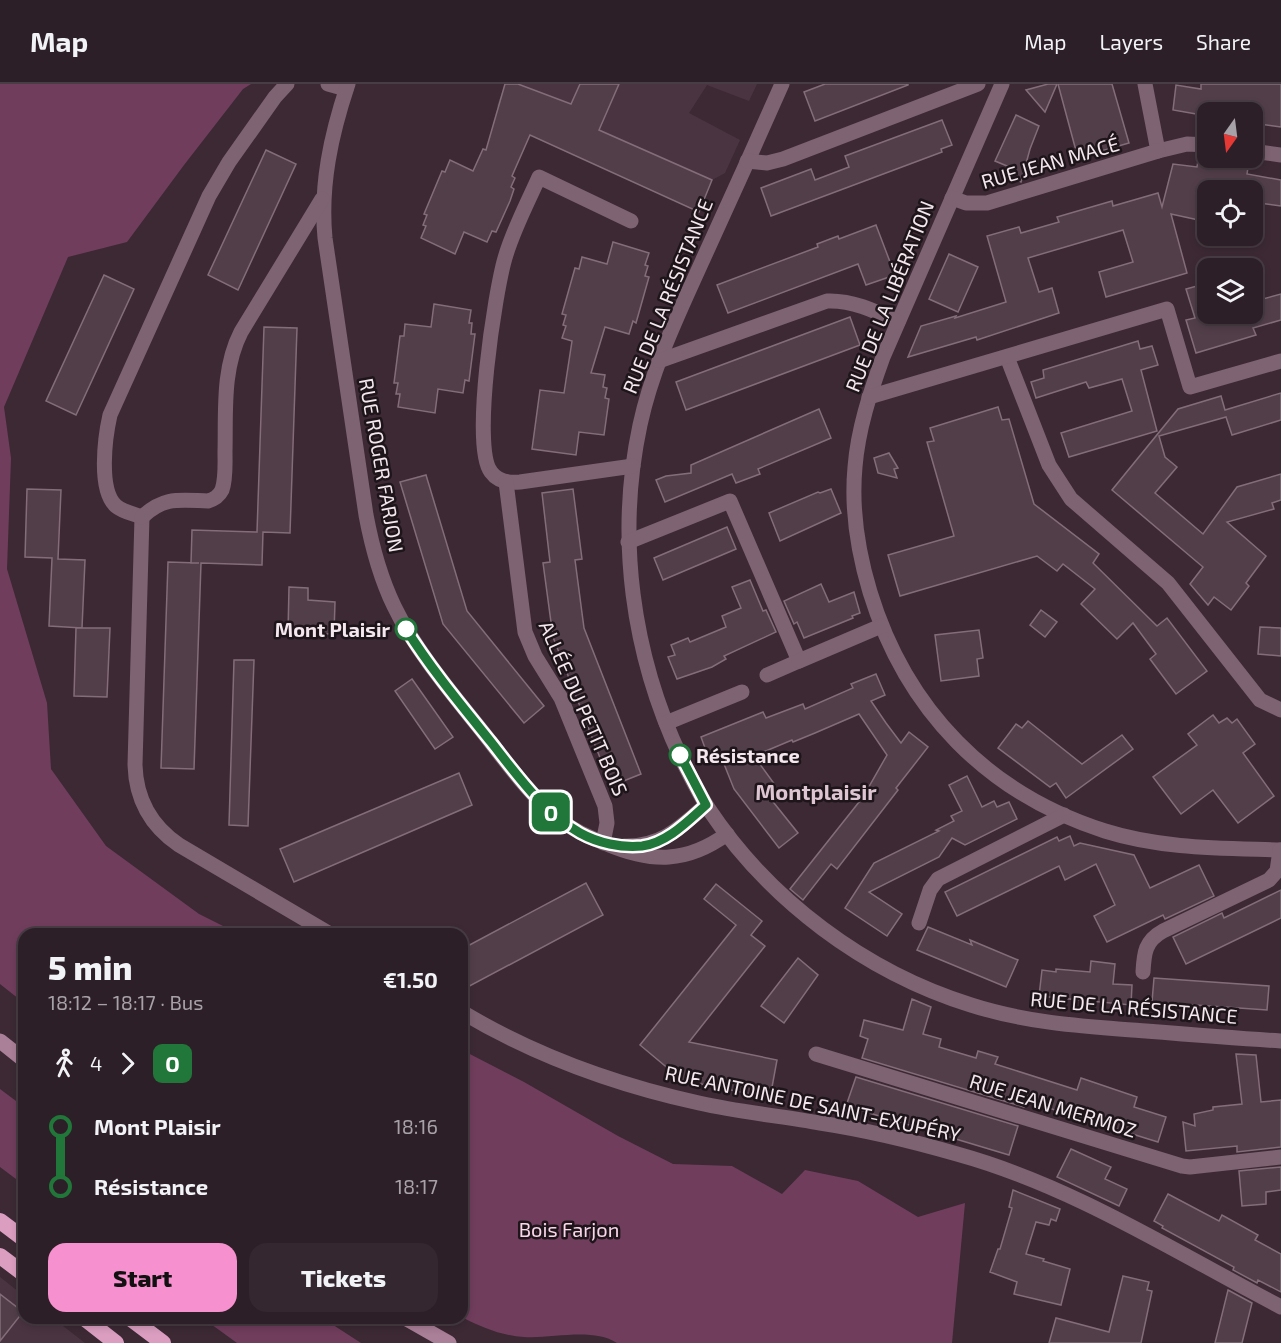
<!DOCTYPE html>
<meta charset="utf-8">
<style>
:root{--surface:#2d1f27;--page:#35272f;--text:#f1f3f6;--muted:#a7a2a7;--line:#483d44;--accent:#f790ce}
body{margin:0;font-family:"Exo 2",sans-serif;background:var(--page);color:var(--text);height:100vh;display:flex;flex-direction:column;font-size:22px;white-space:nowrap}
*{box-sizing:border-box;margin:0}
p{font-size:20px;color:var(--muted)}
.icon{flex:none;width:33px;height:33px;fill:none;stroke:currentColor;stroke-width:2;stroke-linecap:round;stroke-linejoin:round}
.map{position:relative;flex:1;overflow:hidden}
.drawer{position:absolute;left:18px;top:844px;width:450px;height:396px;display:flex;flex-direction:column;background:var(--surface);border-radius:18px;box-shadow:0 3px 9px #0003,0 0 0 2px var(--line)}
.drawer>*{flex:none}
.badge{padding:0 12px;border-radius:9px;font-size:21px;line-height:39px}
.needle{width:39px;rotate:194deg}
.tools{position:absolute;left:1197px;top:18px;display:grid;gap:12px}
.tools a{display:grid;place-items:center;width:66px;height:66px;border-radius:12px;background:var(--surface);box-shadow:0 3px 9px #0003,0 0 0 2px var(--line);font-size:30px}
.map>.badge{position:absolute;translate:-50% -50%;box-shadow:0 0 0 3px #fff}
.legs{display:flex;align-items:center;gap:9px;height:66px;padding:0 30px;font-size:20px}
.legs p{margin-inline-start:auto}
.overview{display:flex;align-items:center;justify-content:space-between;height:102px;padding:0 30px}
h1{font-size:33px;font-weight:800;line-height:45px}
.action{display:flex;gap:12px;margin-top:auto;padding:12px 30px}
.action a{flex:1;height:69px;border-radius:18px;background:var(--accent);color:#111;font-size:24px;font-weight:800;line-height:69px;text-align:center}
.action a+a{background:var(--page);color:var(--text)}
ul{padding:0 30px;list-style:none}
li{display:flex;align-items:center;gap:21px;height:60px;font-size:22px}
li i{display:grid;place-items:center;width:9px;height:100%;margin:0 8px;background:currentColor}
li i::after{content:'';width:15px;height:15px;margin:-8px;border:4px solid;border-radius:50%;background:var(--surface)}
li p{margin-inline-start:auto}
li:first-child i{background:linear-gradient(#0000 50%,currentColor 0)}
li:last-child i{background:linear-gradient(currentColor 50%,#0000 0)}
header{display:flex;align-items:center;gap:36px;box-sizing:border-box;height:84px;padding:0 30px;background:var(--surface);border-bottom:2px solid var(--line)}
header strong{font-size:28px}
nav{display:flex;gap:33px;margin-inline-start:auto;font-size:21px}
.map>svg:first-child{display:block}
</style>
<header>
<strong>Map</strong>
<nav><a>Map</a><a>Layers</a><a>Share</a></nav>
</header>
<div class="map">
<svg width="1281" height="1259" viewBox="0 0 1281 1259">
<rect width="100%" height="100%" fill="#3c2934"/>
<!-- built -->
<g fill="#4b3442">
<path d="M505,0H757L749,17L707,1L689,29L740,56L725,89L712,96L699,128L496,35L499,23L497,22Z"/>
<path d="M0,1193L24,1212V1234L54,1235L85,1259H0Z"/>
</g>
<!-- green -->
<g fill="#713d5d">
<path d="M0,0H251L243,5L184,81L127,158L68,173L4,323L11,374L7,485L47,619L51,685L106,762L199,830L239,850H24V919L0,900Z"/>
<path d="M462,966L524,998L618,1052L673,1080L732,1082L782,1110L805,1086L858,1097L918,1133L965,1119L952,1259H617C592,1243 552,1255 524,1253C503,1252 480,1243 462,1233Z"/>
<path d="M0,1005L24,1023V1101L0,1083Z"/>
<path d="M204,1235H324L361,1259H237Z"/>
</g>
<!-- building -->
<g fill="#523e49" stroke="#836d79" stroke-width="1.5">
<path d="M505,0H518L571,20L580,0H619L599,46L712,96L699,128L530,51L512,92L515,94L511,103L514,105L510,117L496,148L492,147L487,158L464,148L455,170L421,154L426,142L423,141L427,131L424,130L442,87L445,88L450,76L473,87L483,65L486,66Z"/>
<path d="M825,0H908V1L815,37L804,8Z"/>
<path d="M1048,0H1057L1045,28L1026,6Z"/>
<path d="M1058,0H1112L1129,59L1084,72L1075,63Z"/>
<path d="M1201,0H1281V43L1252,39V28H1208V32L1173,26L1176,1L1201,5Z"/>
<path d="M1016,31L1039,42L1030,65L1021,98L1004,90L1007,82L995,77Z"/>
<path d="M942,36L952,61L941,65L942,68L771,132L761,104L811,85L815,96L849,83L845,72Z"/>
<path d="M266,66L296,80L238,206L208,191Z"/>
<path d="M1199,70L1208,71V74L1249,77L1247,90L1281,96V122L1252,118V106H1208V138L1171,130L1187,189L1106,213L1099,188L1133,178L1123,146L1028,174L1039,208L1052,204L1059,229L977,256L976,253L908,273L921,242L956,232L955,234L1006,218L987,152L1019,143L1021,149L1059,138L1057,133L1112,117L1113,122L1158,109L1162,123L1173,80L1197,83Z"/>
<path d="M876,141L895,191L866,201L858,180L728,229L717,201L818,163L817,160L838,152L839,155Z"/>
<path d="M613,158L649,169L645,181L648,182L645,192L649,193L636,239L633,237L629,250L605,243L591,289L605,291L603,303L607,304L605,314L609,315L604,351L579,348L576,371L532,365L540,306L564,309L572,257L562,254L566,242L563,241L566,231L562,230L575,184L579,185L582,173L607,180Z"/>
<path d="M949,170L978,183L958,228L929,215Z"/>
<path d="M104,191L134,205L76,331L46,317Z"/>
<path d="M1208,199V230H1252V218L1281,210V236L1253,244L1256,251L1196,269L1186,236L1195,234L1186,205Z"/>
<path d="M434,220L471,226L469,239H472L471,250H475L469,297L465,296L463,309L438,305L435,329L398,323L400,310H396L398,299H394L400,252H404L405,240L431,243Z"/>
<path d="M850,233L860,261L686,326L676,298Z"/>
<path d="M264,243L297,244L290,449L263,448L262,481L201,479L194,685L161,684L168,478L199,479H191L192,446L257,448Z"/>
<path d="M1138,257L1140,265L1152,262L1158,281L1141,286L1157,347L1069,373L1061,349L1132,327L1122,295L1089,304L1086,298L1036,314L1031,298L1044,294L1043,286Z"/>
<path d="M1281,309V336L1232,351L1226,333L1159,352L1165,373L1177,383L1155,409L1203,450L1237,403L1281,390V416L1272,419L1274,425L1227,438L1266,472L1246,499L1249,502L1231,526L1214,513L1208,521L1190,500L1203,483L1112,406L1178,325L1221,312L1225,326Z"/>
<path d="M998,323L1002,336L1009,335L1034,420L1099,470L1093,479L1157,542L1167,534L1207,587L1176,610L1150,575L1156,570L1133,539L1117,555L1081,520L1095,505L1063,480L1057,487L1037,472L900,512L888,471L954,452L927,358L934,357L930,344Z"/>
<path d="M819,325L831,354L758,385L760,390L736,399L732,390L665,418L656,396L666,392L691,389V381Z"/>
<path d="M889,369L898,384L894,385L897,394L878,389L874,374Z"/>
<path d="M426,391L467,527L544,622L524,639L443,540L400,398Z"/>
<path d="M27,405L61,406L58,475L85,476L82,544L49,542L52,474L25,473Z"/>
<path d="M573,405L582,475L575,476L584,544L641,690L611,702L553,553L543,479L550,478L542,409Z"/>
<path d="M831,405L841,429L780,457L769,429L818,408L820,409Z"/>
<path d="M727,443L736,465L663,496L654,474Z"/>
<path d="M750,496L763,527L766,526L776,548L724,572L726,575L712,583L677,595L668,573L675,571L671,561L688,554L690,558L726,543L722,532L741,524L732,503Z"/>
<path d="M821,500L829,518L854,508L860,529L852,532L853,534L804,554L797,538L794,540L784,517Z"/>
<path d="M289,503L308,504V516L335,518L334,550L288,549Z"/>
<path d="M1041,526L1057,538L1045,553L1030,541Z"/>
<path d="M1260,543L1281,544V572L1258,570Z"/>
<path d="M76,544H110L107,613L74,612Z"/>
<path d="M979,546L983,574L977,575L979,592L941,597L935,551Z"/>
<path d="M234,576H254L248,742L229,741Z"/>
<path d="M876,590L885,611L871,617L886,639L901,659L909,648L928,663L896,704L898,706L837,785L831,780L803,816L790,805L863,713L887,671L859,630L815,649L793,658L792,656L754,672L775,701L766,709L798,749L779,764L734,705L720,670L709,675L701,653L763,628L766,634L803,620L805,625L853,604L851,600Z"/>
<path d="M412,595L453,653L435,665L395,607Z"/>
<path d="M1213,631L1219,639L1227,634L1232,639L1237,635L1255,660L1243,669L1274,712L1238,739L1213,706L1181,730L1153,693L1197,661L1188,650Z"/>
<path d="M1028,637L1082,680L1122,651L1133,665L1066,714L1056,699L1050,703L998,664L1016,640L1022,644Z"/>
<path d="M459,689L472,721L294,798L280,765Z"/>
<path d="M967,692L982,723L994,717L997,723L1009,718L1017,735L965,761L952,754L939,773L869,808L902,830L887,852L845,824L874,779L939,747L936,746L954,737L951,732L962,727L949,701Z"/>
<path d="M1070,752L1074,762L1080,759L1134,771L1150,804L1199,781L1214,812L1165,835L1163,831L1107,858L1094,832L1115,821L1096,780L1065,796L1059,782L957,832L945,808L1057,753L1059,757Z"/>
<path d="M586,799L603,831L462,906V865Z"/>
<path d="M716,800L762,837L751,851L765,862L689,958L777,976L770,1014L682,996L640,961L736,841L704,815Z"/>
<path d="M1281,806V834L1186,880L1173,853L1222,829L1224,834Z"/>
<path d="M928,843L972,861L970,856L1018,876L1006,903L917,866Z"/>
<path d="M798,874L818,891L784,939L761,922Z"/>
<path d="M1091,877L1115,880L1113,900L1132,901L1131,921L1039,912L1042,886L1056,888V885L1090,888Z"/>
<path d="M1154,894L1269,902L1267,926L1152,918Z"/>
<path d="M912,915L931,923L923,950L941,955L939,963L976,974L978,967L998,973L995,980L1077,1006L1081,994L1137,1013L1134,1023L1166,1033L1158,1058L1026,1017L1024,1023L862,974L868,955L860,952L864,936L903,946Z"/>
<path d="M1236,970L1256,971L1261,1018L1281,1016V1063L1237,1068V1062L1186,1067L1183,1038L1195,1042L1194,1030L1213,1026V1023L1242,1020Z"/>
<path d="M856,993L1018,1042L1009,1071L846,1022Z"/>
<path d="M1071,1065L1111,1083L1105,1095L1127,1105L1119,1122L1057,1093Z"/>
<path d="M1281,1083V1106L1266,1108V1120L1242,1122L1239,1087Z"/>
<path d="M1013,1106L1060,1125L1056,1137L1051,1135L1049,1141L1036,1138L1026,1170L1044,1175L1043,1177L1070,1185L1061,1221L1014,1210L1017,1198L990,1188L998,1165H1000L1012,1124L1009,1123Z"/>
<path d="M1168,1110L1219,1137L1222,1131L1258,1151L1255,1156L1281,1170V1208L1258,1196L1257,1199L1233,1186L1234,1183L1162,1144L1163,1142L1154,1137Z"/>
<path d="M1123,1192L1149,1198L1147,1206L1152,1207L1141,1259H1049L1056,1234L1109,1248Z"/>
<path d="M1228,1206L1252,1219L1242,1259H1215Z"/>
<path d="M0,1210L23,1228L0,1257Z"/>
</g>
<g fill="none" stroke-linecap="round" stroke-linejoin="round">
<!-- minor -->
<g stroke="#7e6372" stroke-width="15">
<path d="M328,0L346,5"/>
<path d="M348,0C331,51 320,101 325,154L366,431C372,463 380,493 394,522C414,564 449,606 478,642C503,673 527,709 559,735C574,747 590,754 607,760C652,779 687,779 727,750"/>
<path d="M782,0C755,61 728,121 700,182C677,233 652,285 640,341C616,453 632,570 681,674C690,691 698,708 708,724C769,816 865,888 971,921C1024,938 1077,942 1132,946C1182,950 1231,954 1281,957"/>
<path d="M1002,0L883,273C870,309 858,345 855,383C851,426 858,468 870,508C906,626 988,710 1105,747C1162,765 1222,764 1281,766"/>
<path d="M1145,0L1158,67L1187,60L1208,61"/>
<path d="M1252,67L1281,71"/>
<path d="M747,77L767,79L783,75L978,0"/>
<path d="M952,114L966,119H987L1158,67"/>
<path d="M631,137L539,93C527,120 513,146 505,174C495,208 471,363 491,388C498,398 510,399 520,398L633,382"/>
<path d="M1007,273L1049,381L1071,415L1168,499L1260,616L1281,626"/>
<path d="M659,277L827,217C853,216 875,227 898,238"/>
<path d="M869,313L1167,225L1190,303L1281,277"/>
<path d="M506,398L525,548L535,572L561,614L605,722L607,739L603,759"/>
<path d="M142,433L135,681C136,715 151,742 179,761L330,850"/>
<path d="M142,433C134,430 123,428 116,422C98,406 105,353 110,331L209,112L229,78L275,13L287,0"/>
<path d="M142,433C164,412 180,416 208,417C215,415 219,412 222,406C226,395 225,380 225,368C226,328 222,285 241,248L322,115"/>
<path d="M628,458L730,417L799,577L767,591"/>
<path d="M799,577L881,542"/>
<path d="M666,639L742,608"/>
<path d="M624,762C661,763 680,744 706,721"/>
<path d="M919,839L930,806L938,795L1064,731"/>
<path d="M1143,888C1144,869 1145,857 1163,847L1269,796L1277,787L1280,766"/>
<path d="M462,928C534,971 617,1001 699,1019C739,1028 780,1032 820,1039C866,1046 912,1057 957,1070C1073,1102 1175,1168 1281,1223"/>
<path d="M816,970L1182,1082L1190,1083L1281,1073"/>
</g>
<!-- secondary -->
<g stroke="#aa7f98" stroke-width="15">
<path d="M0,957L24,976"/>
<path d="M405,1234L449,1259"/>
</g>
<!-- trunk -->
<g stroke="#db9ec1" stroke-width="16">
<path d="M0,1137L24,1155"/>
<path d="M0,1172L24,1190"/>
<path d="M84,1234L116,1259"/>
<path d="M130,1234L163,1259"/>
</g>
</g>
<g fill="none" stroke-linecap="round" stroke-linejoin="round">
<defs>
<path id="line-1" d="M406,545C431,585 462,622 491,658C517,691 543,728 580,749C598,759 621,764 642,762C667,759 688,737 706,721L680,671"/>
</defs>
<!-- line-1 casing -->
<use href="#line-1" stroke="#fff" stroke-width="14"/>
<!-- line-1 -->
<use href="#line-1" stroke="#217639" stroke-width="9"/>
</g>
<!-- markers -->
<g fill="#fff" stroke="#217639" stroke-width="3">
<circle cx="406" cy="545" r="10"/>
<circle cx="680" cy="671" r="10"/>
</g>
<g text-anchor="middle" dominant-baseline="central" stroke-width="5" stroke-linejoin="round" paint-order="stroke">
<!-- street labels -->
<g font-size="20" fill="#f4e8ee" stroke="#1d151a">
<text transform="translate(1050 78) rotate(-16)">RUE JEAN MACÉ</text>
<text transform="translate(667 212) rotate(-68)">RUE DE LA RÉSISTANCE</text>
<text transform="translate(889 212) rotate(-68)">RUE DE LA LIBÉRATION</text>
<text transform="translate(382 381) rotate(80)">RUE ROGER FARJON</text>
<text transform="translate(584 624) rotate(66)">ALLÉE DU PETIT BOIS</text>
<text transform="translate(1134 923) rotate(5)">RUE DE LA RÉSISTANCE</text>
<text transform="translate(813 1019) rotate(12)">RUE ANTOINE DE SAINT-EXUPÉRY</text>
<text transform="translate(1053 1021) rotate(17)">RUE JEAN MERMOZ</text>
</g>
<!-- stop labels -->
<g font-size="20" font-weight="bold" fill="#f4e8ee" stroke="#1d151a" text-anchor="end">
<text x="390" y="545">Mont Plaisir</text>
<text x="696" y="671" text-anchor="start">Résistance</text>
</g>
<!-- park labels -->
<g font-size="20" fill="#fbd6eb" stroke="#1d151a">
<text x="569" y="1145">Bois Farjon</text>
</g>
<!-- quarter labels -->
<g font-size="22" font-weight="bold" fill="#dec5d2" stroke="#1d151a">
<text x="816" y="707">Montplaisir</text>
</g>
</g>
</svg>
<div class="tools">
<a><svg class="needle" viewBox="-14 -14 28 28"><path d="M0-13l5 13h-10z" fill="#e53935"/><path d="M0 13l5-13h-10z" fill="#a7a2a7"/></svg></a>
<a><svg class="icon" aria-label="locate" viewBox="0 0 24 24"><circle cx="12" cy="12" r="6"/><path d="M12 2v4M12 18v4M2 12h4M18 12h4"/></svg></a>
<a><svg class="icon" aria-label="layers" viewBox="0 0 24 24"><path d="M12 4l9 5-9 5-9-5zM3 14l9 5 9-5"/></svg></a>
</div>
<b class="badge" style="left:551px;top:728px;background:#217639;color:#fff">O</b>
<section class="drawer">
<div class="overview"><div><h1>5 min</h1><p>18:12 – 18:17 · Bus</p></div><b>€1.50</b></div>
<div class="legs"><svg class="icon" aria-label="walk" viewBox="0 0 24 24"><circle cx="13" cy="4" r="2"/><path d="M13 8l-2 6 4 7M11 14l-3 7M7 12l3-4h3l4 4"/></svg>4<svg class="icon" aria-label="forward" viewBox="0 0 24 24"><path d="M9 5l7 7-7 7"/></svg><b class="badge" style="background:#217639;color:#fff">O</b></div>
<ul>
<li><i style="color:#217639"></i><b>Mont Plaisir</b><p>18:16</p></li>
<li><i style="color:#217639"></i><b>Résistance</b><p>18:17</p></li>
</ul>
<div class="action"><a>Start</a><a>Tickets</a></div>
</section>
</div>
